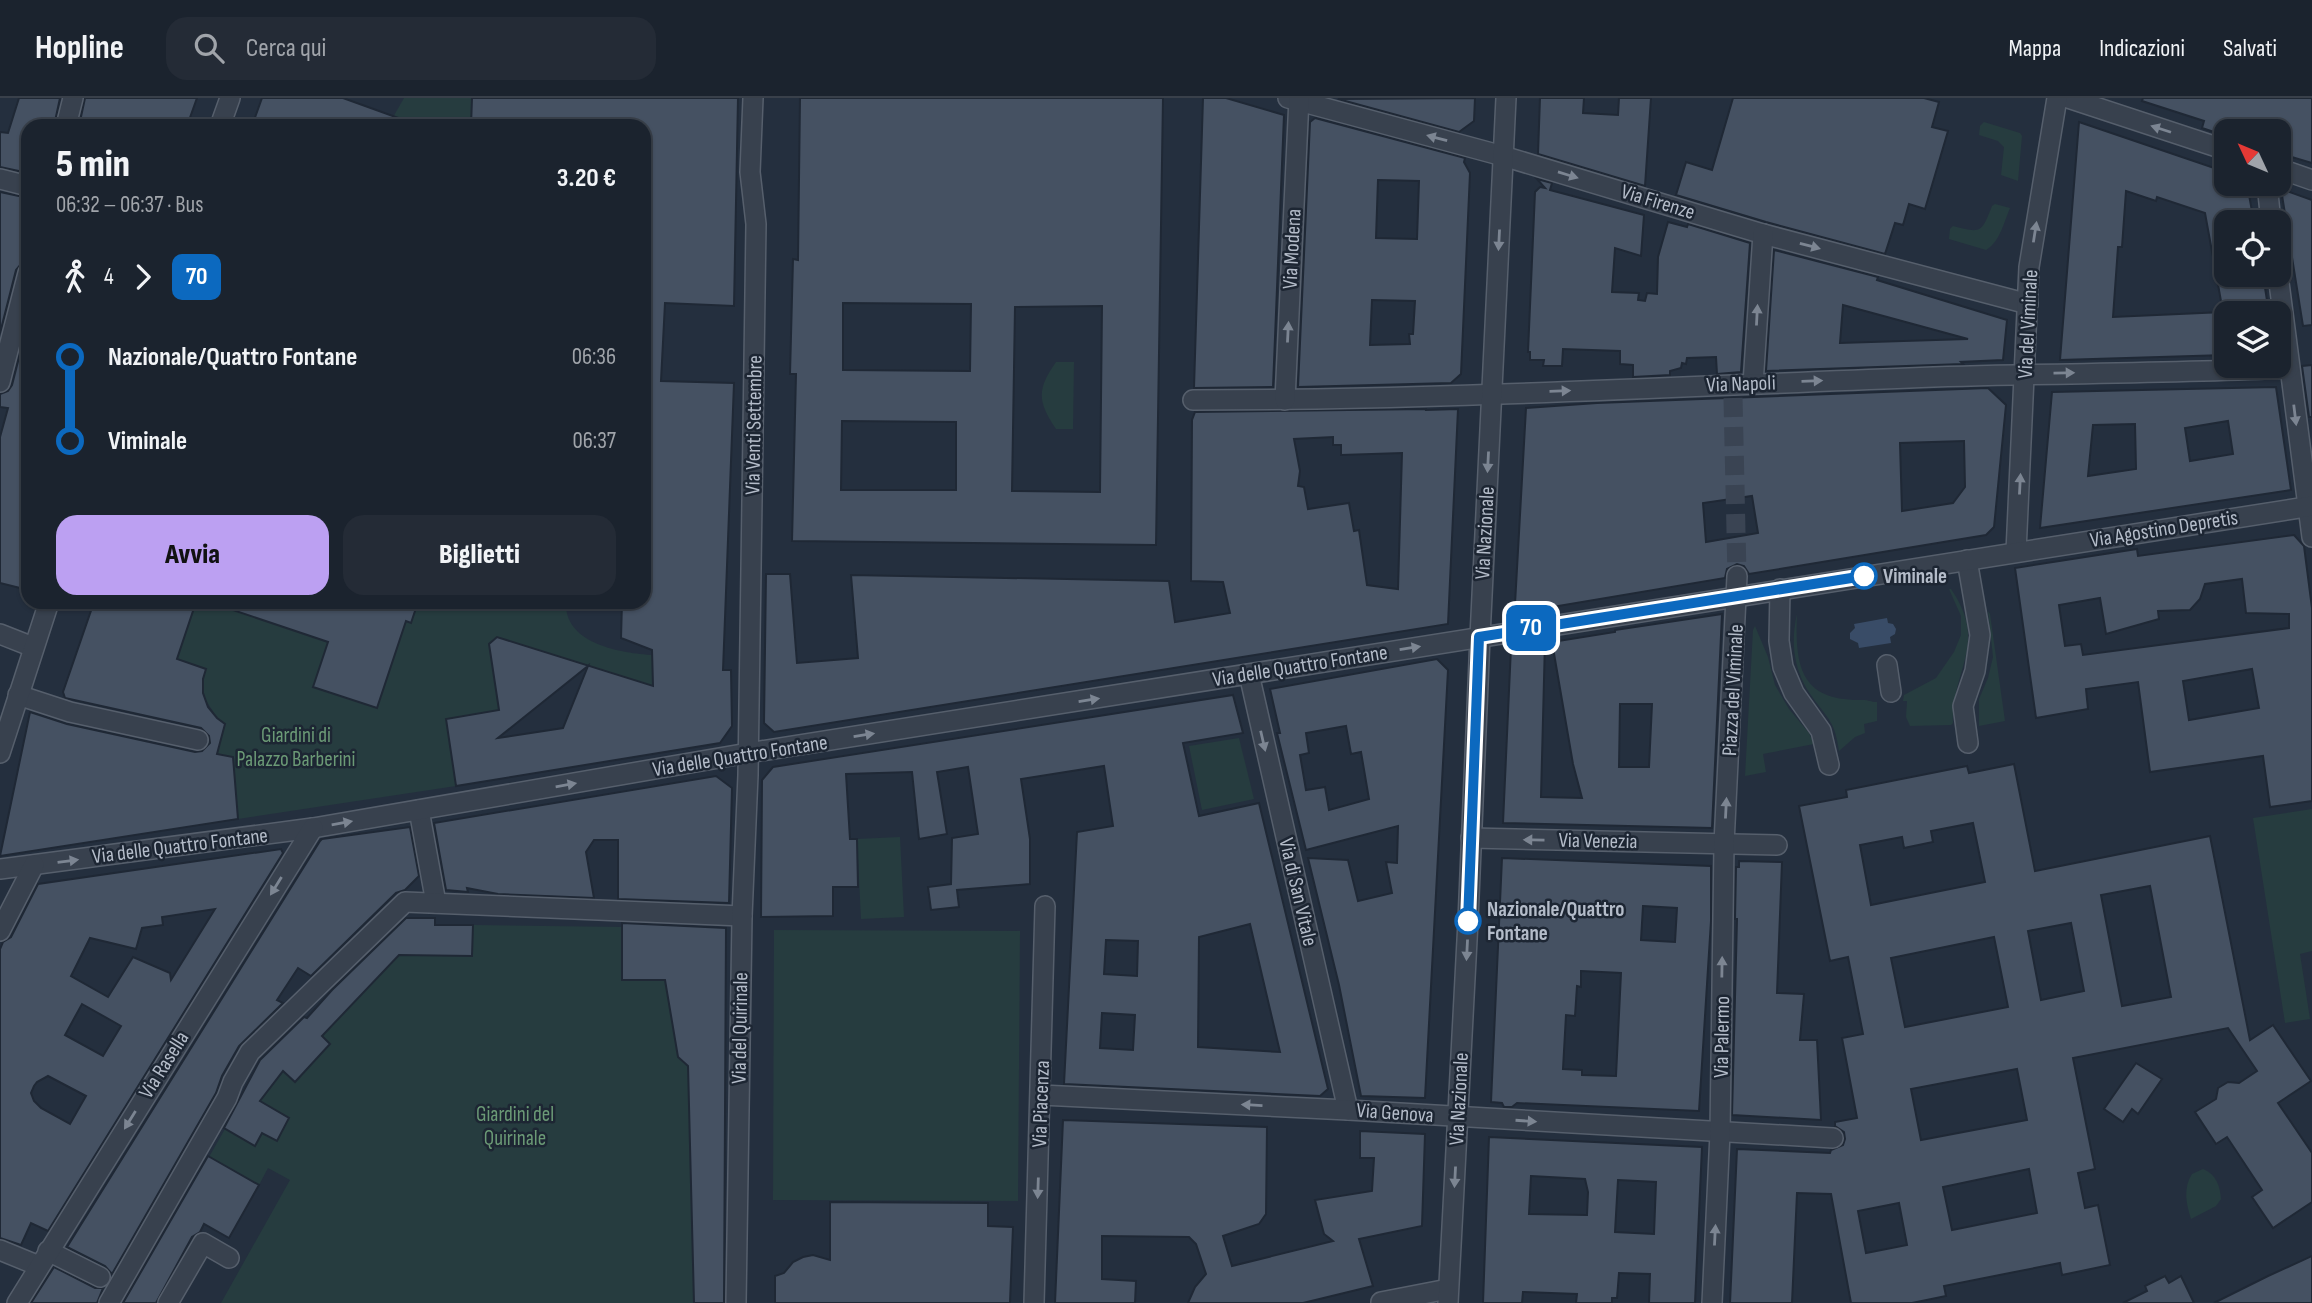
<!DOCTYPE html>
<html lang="it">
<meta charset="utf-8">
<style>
:root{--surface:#1b232e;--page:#242b36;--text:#f1f3f6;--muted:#a0a4aa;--line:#39404a;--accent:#bca0f2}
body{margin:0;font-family:"Sofia Sans Condensed",sans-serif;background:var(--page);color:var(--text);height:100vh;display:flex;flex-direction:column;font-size:26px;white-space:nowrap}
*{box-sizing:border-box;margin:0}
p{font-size:23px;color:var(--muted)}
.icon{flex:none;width:38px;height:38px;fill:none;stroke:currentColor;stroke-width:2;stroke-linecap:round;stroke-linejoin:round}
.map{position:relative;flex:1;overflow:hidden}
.panel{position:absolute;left:21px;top:21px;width:630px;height:490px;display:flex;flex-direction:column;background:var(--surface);border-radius:21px;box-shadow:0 2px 5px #0004,0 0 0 2px var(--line)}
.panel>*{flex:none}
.badge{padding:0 14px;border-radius:10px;font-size:24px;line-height:46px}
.needle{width:46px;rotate:314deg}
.buttons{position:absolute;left:2214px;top:21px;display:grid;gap:14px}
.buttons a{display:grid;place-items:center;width:77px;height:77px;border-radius:14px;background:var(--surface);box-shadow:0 2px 5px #0004,0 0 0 2px var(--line);font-size:35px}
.map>.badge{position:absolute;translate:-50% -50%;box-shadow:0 0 0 4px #fff}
.legs{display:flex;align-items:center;gap:10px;height:77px;padding:0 35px;font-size:23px}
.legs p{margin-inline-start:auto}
.headline{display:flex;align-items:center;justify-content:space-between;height:119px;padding:0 35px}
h1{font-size:38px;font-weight:800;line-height:52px}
.cta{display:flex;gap:14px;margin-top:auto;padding:14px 35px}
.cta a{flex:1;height:80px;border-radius:21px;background:var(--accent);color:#111;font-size:28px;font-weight:800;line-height:80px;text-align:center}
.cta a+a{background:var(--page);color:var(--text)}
ul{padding:0 35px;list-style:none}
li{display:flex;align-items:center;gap:24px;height:84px;font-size:26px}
li i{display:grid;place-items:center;width:10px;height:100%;margin:0 9px;background:currentColor}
li i::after{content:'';width:18px;height:18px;margin:-9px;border:5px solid;border-radius:50%;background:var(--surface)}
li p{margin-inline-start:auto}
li:first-child i{background:linear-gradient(#0000 50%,currentColor 0)}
li:last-child i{background:linear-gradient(currentColor 50%,#0000 0)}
header{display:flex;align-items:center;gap:42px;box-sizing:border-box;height:98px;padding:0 35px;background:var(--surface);border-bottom:2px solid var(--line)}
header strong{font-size:33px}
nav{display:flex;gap:38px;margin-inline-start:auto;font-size:24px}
.search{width:490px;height:63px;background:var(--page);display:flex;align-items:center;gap:18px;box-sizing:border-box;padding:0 24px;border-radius:21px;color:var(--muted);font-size:26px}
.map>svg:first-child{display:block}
</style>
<header>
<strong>Hopline</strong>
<div class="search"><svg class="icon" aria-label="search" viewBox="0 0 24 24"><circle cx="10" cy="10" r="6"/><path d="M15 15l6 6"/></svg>Cerca qui</div>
<nav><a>Mappa</a><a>Indicazioni</a><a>Salvati</a></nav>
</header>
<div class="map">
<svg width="2312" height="1205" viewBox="0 0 2312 1205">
<rect width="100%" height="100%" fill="#242f3e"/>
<!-- green -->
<g fill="#263c3f">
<path d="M404,0H472L471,28H388Z"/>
<path d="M1984,24L2020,35L2022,38L2018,83L2001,77L2004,49L1998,43L1979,37L1980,28Z"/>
<path d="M1995,106L2010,110C2004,124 2000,144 1986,152L1949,141L1950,131L1953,128C1981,135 1981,136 1992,108Z"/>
<path d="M1056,264H1074L1073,331H1056C1037,303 1037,291 1056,264Z"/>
<path d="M1949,491H1951C1989,547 1952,569 1953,625L1951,627L1910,628L1906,619L1907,603H1903L1904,597L1936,580L1954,554L1961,537V518Z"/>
<path d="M196,504H224L223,509L328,544L313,589L377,610L406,523L411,525L418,504H566C564,546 621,555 653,557V588L497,539L489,547L499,612L456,688L238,721L233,660L201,652L205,635L221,639C220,633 219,626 217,621C208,602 203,605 203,581L173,560L182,545Z"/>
<path d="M1988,513L1990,516L2005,623L1979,628V601L1988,580L1993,559Z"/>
<path d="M1797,516C1795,568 1800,603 1862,602C1870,602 1870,604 1877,604V623L1864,626L1865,635L1855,639L1839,653C1835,624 1829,622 1813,600C1794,574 1790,546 1797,516Z"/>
<path d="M1755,528L1768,559L1775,587L1789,611L1809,635L1814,646L1763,656L1766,674L1745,678L1753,532Z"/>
<path d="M1239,640L1254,701L1202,712L1189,648Z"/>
<path d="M2312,711V853L2300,856L2310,921L2285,925L2253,720Z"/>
<path d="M900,739L904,819L861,821L857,741Z"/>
<path d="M473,827L622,829V882H665L678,959L688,968L694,1205H221L290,1082L268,1070L259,1087L209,1059L225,1031L241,1039L262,1001L291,964L399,857L472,858Z"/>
<path d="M774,832L1020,833L1018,1103L773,1102Z"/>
<path d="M2203,1071C2216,1076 2220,1088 2221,1101L2216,1108L2191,1121C2186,1106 2183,1090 2192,1076Z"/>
</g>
<!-- water -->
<path fill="#394c67" d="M1887,520L1888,525L1893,526L1896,531L1895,536L1890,539L1891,545L1859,550L1858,545L1850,541V535L1855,530L1854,526Z"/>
<!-- building -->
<g fill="#455162" stroke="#1f2835" stroke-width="2" fill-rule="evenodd">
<path d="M19,0H60L54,28H28V75L0,69V34L8,35Z"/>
<path d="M85,0H197L187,28H79Z"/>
<path d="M262,0H343L415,26V28H252Z"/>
<path d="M472,0H738L734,208L665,205L661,283L734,285L723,572H731L732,628L720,645L456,688L446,621L499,612L489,546L497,539L653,588L652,552L621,540L622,504H644V28H471ZM588,568L563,630L498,640Z"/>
<path d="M800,0H1163L1156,447L792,443L796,276H790L793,161L798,162ZM843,205L971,206L970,273L843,272ZM1102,208L1100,394L1012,393L1015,209ZM842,323L956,324V392H841Z"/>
<path d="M1203,0H1226L1284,17L1273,289L1194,290Z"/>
<path d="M1475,0L1474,23L1459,34L1338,1Z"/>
<path d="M1540,0H1584L1583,15L1618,17L1619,0H1651L1645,88L1538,56Z"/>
<path d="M1733,0H1924L1939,4L1932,29L1948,33L1925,111L1909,106L1903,127L1895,125L1885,156L1766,124L1676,97L1686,64L1712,72Z"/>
<path d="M2143,0H2312V65L2278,55V33H2226V38L2202,30L2204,23L2142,3Z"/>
<path d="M1315,20L1465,60L1464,64L1470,75L1461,276L1451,285L1298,289L1310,24ZM1378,82L1419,83L1417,141L1376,140ZM1372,202L1415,203L1413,236H1409L1410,246L1370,247Z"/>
<path d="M2079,24L2226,74V86H2247L2254,124H2226V177H2263L2269,215H2226V257L2060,262ZM2126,93L2156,103L2157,99L2205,115L2223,214L2113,219L2118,149H2122Z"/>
<path d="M1537,81L1552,85L1550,92L1644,117L1641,158L1615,150L1612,194L1639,195L1638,202L1645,203L1647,195L1657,196L1658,159L1668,124L1687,129L1688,126L1750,145L1741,274L1717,276L1716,259L1687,260L1686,266L1682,265L1681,270L1670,273V277L1633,279V267L1620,266V253L1563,251L1562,268H1543L1544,262H1530V254H1528L1535,94L1540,89L1545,90Z"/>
<path d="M2281,91L2312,102V227L2303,228Z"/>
<path d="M0,94L28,100V143L22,165L16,172L0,235Z"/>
<path d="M1774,152L1878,179L1877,182L2007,222L2003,262L1961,264L1963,266L1766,273ZM1843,207L1968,241L1840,245Z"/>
<path d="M28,224V492L0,485V339L8,310L0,309V296L8,293L12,287Z"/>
<path d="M2312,267V319H2309L2302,268Z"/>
<path d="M2276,289L2291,392L2040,430L2052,294ZM2228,323L2233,356L2190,363L2185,330ZM2135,326L2136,371L2088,378L2093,327Z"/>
<path d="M1988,290L2006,307L1994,429L1986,437L1749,476L1744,468L1737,466L1727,471L1725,480L1523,514L1515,506L1526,310L1597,305ZM1964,343L1965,389L1953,405L1902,413L1900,345ZM1752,398L1758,435L1706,444L1703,405Z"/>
<path d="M1427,311L1425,312L1458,311L1448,526L774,634L764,625L766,476H790L797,565L858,560L851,477L1169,483L1175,524L1230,515L1223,484L1191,483L1192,322L1195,314ZM1333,339V347H1341V357L1402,355L1398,491L1367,487L1359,432L1354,433L1349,405L1308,411L1304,389L1298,388L1300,373L1294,341Z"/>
<path d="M2294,437L2304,448L2312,510V703L2270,709L2263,658L2150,674L2138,584L2086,591L2088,611L2036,620L2015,470L2137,451L2138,458ZM2242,481L2246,515L2289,516V530L2083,557L2081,546L2065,548L2059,507L2100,500L2106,536L2159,521L2158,513L2190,512L2200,501L2205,486ZM2252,571L2259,610L2189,622L2183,583Z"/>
<path d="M94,504H196L177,561L206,571L203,581V595L208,609L217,620L225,626L217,656L233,659L238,721L0,758L30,614L67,626L195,654L202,653L210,645L209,638L201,630L65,600L63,594Z"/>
<path d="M218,504H418L411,525L406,523L377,610L313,589L328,544L218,507Z"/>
<path d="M1722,516L1712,730L1503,725L1511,549L1545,543L1541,699L1582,700L1573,666L1552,544L1615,534V532ZM1620,606H1652L1649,669H1619Z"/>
<path d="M1437,561L1448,572L1425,1000L1361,998L1339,887L1308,760L1348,762L1358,803L1392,795L1386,764L1397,765L1398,728L1306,752L1277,635H1280L1270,591ZM1346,628L1351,656L1361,654L1369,701L1329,712L1325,689L1306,692L1300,657L1309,655L1306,635Z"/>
<path d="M1233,597L1243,635L1183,645L1199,718L1259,705L1328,991L1320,998L1064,986L1077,734L1113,728L1104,668L1021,681L1030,741V786L957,792L959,809L931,812L928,789L951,786L952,740L978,736L968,669L937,674L947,736L919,741L912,674L846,676L850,741H857L858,789H833V818L761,819L762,682L773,669ZM1250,826L1280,954L1198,949L1199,839ZM1106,842L1138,843L1137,878L1104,876ZM1102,915L1135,917L1133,952L1100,950Z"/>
<path d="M2014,666L2035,773L2210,738L2250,942L2273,927L2311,983L2278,1005L2312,1055V1104L2273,1130L2252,1099L2262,1092L2227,1039L2216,1046L2195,1014L2216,1001L2218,990L2228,984L2239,985L2257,973L2228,930L2073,960L2095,1071L2078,1075L2085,1110L2098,1107L2110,1167L2062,1177L2060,1165L1944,1188L1946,1198L1912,1205H1851L1831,1096L1797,1095L1792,1205H1730L1737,1051L1830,1055L1831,1052L1843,1047L1845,1041L1844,1034L1835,1028V1024L1857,1020L1842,940L1863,936L1848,859L1830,863L1799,708L1847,699L1846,692L1967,668L1969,675ZM1973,725L1985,784L1871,807L1860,747L1902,739L1904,750L1933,744L1931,733ZM2150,788L2171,899L2122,908L2101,797ZM2071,825L2084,893L2041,902L2028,833ZM1994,839L2008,909L1905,929L1891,860ZM2017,971L2027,1022L1921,1042L1911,991ZM2029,1071L2037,1115L1952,1132L1943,1089ZM1899,1105L1907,1147L1866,1155L1858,1113Z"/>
<path d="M716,678L732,690L729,805L618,801V742H594L586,754L594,800L498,796L467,790L468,794L446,792L434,725Z"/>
<path d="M410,729L419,778L405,792L396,795L311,878L298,870L277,902L283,905L239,948L222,978L216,995L112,1176L105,1168L67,1149L320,743L322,741Z"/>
<path d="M281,751L283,755L48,1133L31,1125L21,1147L0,1140V851L3,844L11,839L38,786ZM215,811L171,882L170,875L133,859L108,899L71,878L90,840L136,851L142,830L163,827L162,819ZM82,906L121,928L103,958L65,937ZM48,978L86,998L70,1026L41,1010L34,1003L31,995L34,988L37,984Z"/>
<path d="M1502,760L1711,768V823L1699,1013L1517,1005L1512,1009H1504L1502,1005L1491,1004ZM1643,808L1677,810L1675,844L1641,842ZM1581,873L1621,875L1616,978L1582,977V972L1563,971L1566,917L1575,918L1577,888L1581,889Z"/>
<path d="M1739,763L1782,764L1777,895L1804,896L1800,942H1817L1821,1022L1732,1017L1737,821H1735L1736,769H1739Z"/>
<path d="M406,820H435V827H473L472,858L399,857L322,938L330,946L295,984L283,973L260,1003L289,1020L277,1043L262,1035L255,1048L224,1030L260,962L304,919L307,920L332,892Z"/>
<path d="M622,825L726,830L724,1205H694L688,968L678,959L665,882H622Z"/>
<path d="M2136,965L2162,981L2138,1016L2132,1011L2123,1024L2104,1011Z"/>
<path d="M1063,1022L1267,1029L1266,1116L1259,1126L1223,1138L1232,1168L1333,1143L1324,1136L1315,1102L1372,1093L1374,1060H1360V1033L1425,1036L1422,1128L1359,1141L1373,1188L1303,1205H1188L1195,1189L1206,1176L1196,1146L1189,1139L1102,1138V1181L1136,1183L1135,1205H1055Z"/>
<path d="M1489,1039L1702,1049L1695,1205H1649L1650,1176L1619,1175L1617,1200H1612V1205H1576L1577,1196L1523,1194L1522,1205H1483ZM1531,1078L1585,1081L1588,1094L1587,1117L1529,1116ZM1618,1082L1656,1084L1654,1136L1615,1134Z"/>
<path d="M208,1058L259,1087L229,1140L204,1126L200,1134L192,1139L156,1205H123Z"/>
<path d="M830,1104L988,1105V1128L1013,1129L1010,1205H775V1178L784,1175L793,1164L803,1159L813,1157L830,1162Z"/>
<path d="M2312,1158V1205H2214L2268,1178Z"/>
<path d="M54,1169L95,1190H103L97,1205H31Z"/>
<path d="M2165,1178L2169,1185L2181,1178L2194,1205H2123L2147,1193L2145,1188Z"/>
</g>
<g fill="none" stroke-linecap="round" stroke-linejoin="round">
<!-- minor-tunnel -->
<path stroke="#3a4453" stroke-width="19" stroke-dasharray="19 10" stroke-linecap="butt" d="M1733,300L1737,478"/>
<defs>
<g id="minor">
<path d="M1288,0L1503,58L1763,136L2028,206"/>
<path d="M2068,0L2226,52"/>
<path d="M66,28L73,0"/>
<path d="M220,28L230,0"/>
<path d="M2278,70L2312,82"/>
<path d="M0,81L28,88"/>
<path d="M2267,86L2271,124"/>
<path d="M2278,177L2312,439"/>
<path d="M0,284L28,175"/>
<path d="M1753,286L1763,136"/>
<path d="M1193,302C1431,302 1670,289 1909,280C2035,275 2162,276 2289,270"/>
<path d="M1285,302L1299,0"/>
<path d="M2016,454L2029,169L2057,0"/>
<path d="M1967,462L1980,537L1975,573L1963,608L1968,645"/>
<path d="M1780,491L1779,543L1783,569L1794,595L1821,633L1829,667"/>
<path d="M0,536L33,549"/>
<path d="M1887,567L1891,594"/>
<path d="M1249,576L1348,1012"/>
<path d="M18,597L70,614L198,642"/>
<path d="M0,655L49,504"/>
<path d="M419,712L436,805"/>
<path d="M1471,740L1777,747"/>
<path d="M0,771L313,730L748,655L2312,408"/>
<path d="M0,833L34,767"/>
<path d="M1041,997L1348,1012L1833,1040"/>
<path d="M0,1152L39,1168"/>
<path d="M48,1153L100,1179"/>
<path d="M1381,1204L1448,1191"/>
<path d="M17,1205L313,730"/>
<path d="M109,1205L227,1000L233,984L250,954L405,804L742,818"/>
<path d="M168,1205L203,1145L229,1160"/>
<path d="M736,1205L742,818L748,677L756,126L750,74L753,0"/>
<path d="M1034,1205L1045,808"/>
<path d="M1448,1205L1468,823L1480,539L1506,0"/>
<path d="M1712,1205L1720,1035L1724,746L1737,478"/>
</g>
</defs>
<!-- minor casing -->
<use href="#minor" stroke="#565f6c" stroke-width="22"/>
<!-- minor -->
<use href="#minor" stroke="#38414e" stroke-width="19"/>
</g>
<!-- one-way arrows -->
<defs><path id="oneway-solid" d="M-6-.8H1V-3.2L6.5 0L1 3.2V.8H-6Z" transform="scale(1.75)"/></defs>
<g fill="#7c8592">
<use href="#oneway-solid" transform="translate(2161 31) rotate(-162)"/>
<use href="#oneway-solid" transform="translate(1437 40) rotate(-165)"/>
<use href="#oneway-solid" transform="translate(1568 77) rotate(17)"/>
<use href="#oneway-solid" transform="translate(2035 134) rotate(-81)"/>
<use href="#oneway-solid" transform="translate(1499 142) rotate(93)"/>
<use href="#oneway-solid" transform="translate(1810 148) rotate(15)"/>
<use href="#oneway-solid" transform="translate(1757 217) rotate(-87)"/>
<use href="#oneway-solid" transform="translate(1288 234) rotate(-87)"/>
<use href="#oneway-solid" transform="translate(2064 275) rotate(-1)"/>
<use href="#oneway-solid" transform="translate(1812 283) rotate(-2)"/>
<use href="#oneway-solid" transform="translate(1560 293) rotate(-2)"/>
<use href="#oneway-solid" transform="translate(2295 317) rotate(83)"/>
<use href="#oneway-solid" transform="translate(1488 364) rotate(93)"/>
<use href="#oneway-solid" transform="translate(2020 386) rotate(-87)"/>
<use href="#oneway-solid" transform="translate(1410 550) rotate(-9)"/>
<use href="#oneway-solid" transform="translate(1089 602) rotate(-9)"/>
<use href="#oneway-solid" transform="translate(864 637) rotate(-9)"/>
<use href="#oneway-solid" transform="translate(1263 643) rotate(77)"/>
<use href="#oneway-solid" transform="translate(566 687) rotate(-10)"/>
<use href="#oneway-solid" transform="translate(1726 710) rotate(-87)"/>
<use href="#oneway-solid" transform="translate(342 725) rotate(-10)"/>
<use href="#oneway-solid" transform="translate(1534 742) rotate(-179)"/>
<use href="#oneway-solid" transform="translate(68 763) rotate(-7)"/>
<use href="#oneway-solid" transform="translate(276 788) rotate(122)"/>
<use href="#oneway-solid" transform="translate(1467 852) rotate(93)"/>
<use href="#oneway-solid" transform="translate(1722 869) rotate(-89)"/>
<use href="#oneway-solid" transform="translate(1252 1007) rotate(-177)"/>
<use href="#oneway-solid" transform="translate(130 1022) rotate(122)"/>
<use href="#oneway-solid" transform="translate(1526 1023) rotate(4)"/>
<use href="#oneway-solid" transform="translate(1455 1079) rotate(93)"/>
<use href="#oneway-solid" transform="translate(1038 1090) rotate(92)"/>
<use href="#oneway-solid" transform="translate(1715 1137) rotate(-87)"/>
</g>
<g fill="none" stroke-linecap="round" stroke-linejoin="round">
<defs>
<path id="line-1" d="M1468,823L1479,539L1864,478"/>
</defs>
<!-- line-1 casing -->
<use href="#line-1" stroke="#fff" stroke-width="16"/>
<!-- line-1 -->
<use href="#line-1" stroke="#0c69bf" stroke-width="10"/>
</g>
<!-- markers -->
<g fill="#fff" stroke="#0c69bf" stroke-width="3.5">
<circle cx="1864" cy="478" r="12"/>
<circle cx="1468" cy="823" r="12"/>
</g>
<g text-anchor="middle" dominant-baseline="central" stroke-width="5" stroke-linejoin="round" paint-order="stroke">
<!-- street labels -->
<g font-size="21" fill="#b4bcc9" stroke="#1d2633">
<text transform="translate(1658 104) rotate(17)">Via Firenze</text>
<text transform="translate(1292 151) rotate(-87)">Via Modena</text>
<text transform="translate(2028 226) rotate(-87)">Via del Viminale</text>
<text transform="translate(1741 286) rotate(-2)">Via Napoli</text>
<text transform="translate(754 327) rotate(-89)">Via Venti Settembre</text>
<text transform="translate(2164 431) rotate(-9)">Via Agostino Depretis</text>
<text transform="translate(1485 435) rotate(-87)">Via Nazionale</text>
<text transform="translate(1300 568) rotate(-9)">Via delle Quattro Fontane</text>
<text transform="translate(1733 592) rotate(-87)">Piazza del Viminale</text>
<text transform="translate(740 658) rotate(-9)">Via delle Quattro Fontane</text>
<text transform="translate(1598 743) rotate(1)">Via Venezia</text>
<text transform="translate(180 748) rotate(-7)">Via delle Quattro Fontane</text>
<text transform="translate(1298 794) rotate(77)">Via di San Vitale</text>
<text transform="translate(740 930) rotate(-89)">Via del Quirinale</text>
<text transform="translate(1722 939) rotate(-89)">Via Palermo</text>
<text transform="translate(164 967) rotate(-58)">Via Rasella</text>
<text transform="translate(1459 1001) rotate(-87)">Via Nazionale</text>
<text transform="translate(1041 1006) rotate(-88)">Via Piacenza</text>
<text transform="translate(1395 1015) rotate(4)">Via Genova</text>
</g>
<!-- stop labels -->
<g font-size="21" font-weight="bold" fill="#b4bcc9" stroke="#1d2633" text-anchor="start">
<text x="1883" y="478">Viminale</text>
<text x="1487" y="811">Nazionale/Quattro<tspan x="1487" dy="24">Fontane</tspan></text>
</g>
<!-- park labels -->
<g font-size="21" fill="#6b9a76" stroke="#1d2633">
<text x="296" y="637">Giardini di<tspan x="296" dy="24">Palazzo Barberini</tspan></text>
<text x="515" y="1016">Giardini del<tspan x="515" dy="24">Quirinale</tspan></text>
</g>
</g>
</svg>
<div class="buttons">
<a><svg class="needle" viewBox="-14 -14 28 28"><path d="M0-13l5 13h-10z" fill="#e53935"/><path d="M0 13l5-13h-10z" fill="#a0a4aa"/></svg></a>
<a><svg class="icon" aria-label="locate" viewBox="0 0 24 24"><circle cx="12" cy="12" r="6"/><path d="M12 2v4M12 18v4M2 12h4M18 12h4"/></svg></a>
<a><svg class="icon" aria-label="layers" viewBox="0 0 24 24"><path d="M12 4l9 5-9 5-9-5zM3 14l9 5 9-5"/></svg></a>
</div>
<b class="badge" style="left:1531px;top:530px;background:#0c69bf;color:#fff">70</b>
<section class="panel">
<div class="headline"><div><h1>5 min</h1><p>06:32 – 06:37 · Bus</p></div><b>3.20 €</b></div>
<div class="legs"><svg class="icon" aria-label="walk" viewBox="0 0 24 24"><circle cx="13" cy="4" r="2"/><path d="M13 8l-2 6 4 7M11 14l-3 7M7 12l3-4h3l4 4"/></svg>4<svg class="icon" aria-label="forward" viewBox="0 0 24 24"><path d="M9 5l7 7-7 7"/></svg><b class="badge" style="background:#0c69bf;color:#fff">70</b></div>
<ul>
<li><i style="color:#0c69bf"></i><b>Nazionale/Quattro Fontane</b><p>06:36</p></li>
<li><i style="color:#0c69bf"></i><b>Viminale</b><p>06:37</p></li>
</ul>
<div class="cta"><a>Avvia</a><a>Biglietti</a></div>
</section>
</div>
